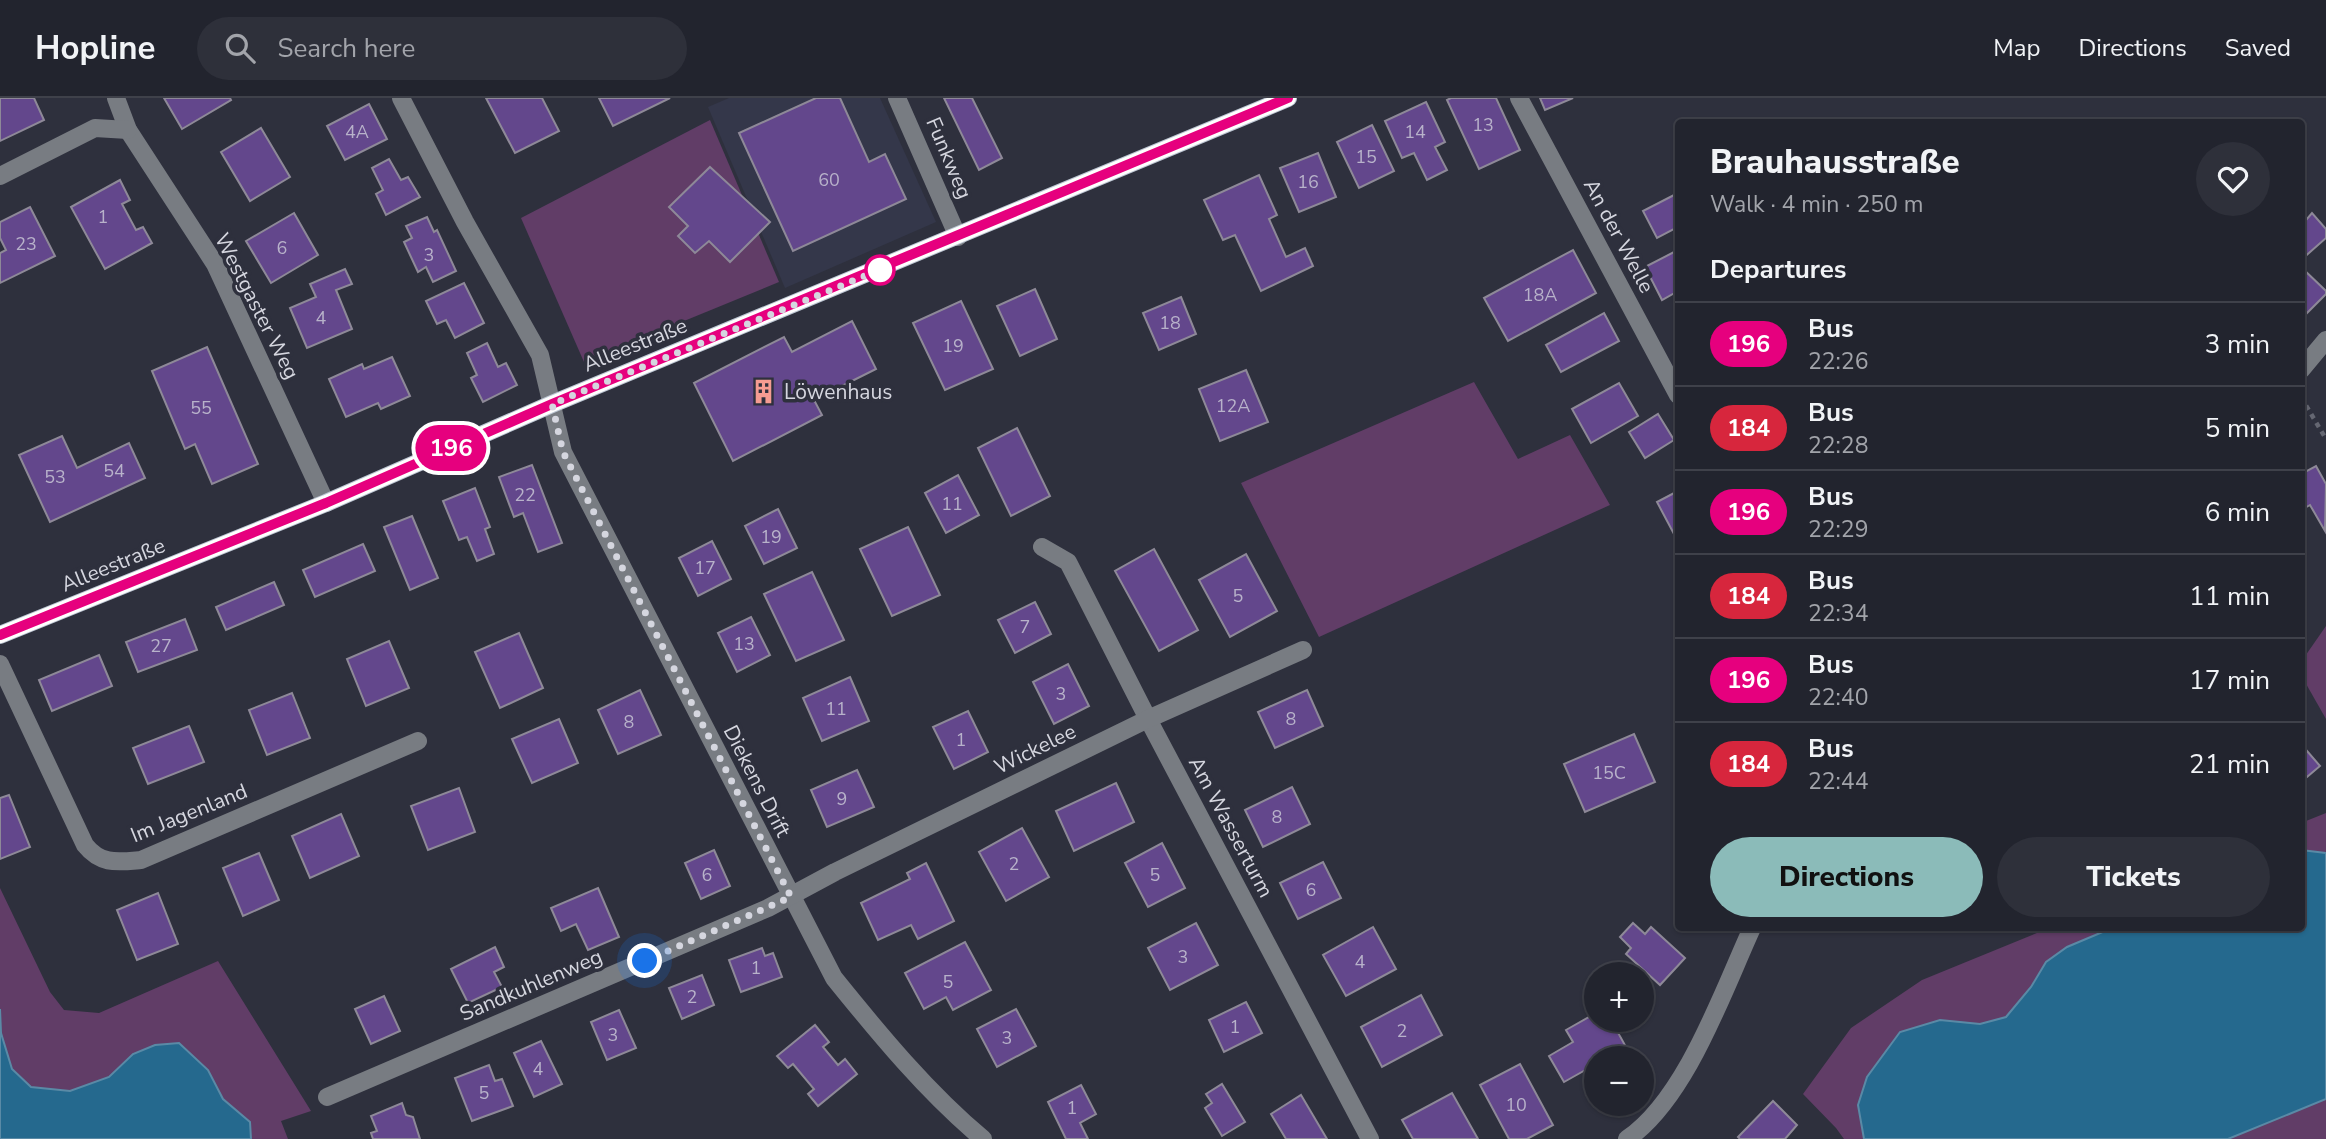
<!DOCTYPE html>
<meta charset="utf-8">
<style>
:root{--surface:#22242e;--page:#2e303a;--text:#f1f3f6;--muted:#a2a4aa;--line:#3f414a;--accent:#8bbbb9}
body{margin:0;font-family:"Nunito Sans",sans-serif;background:var(--page);color:var(--text);height:100vh;display:flex;flex-direction:column;font-size:26px;white-space:nowrap}
*{box-sizing:border-box;margin:0}
p{font-size:23px;color:var(--muted)}
.icon{flex:none;width:38px;height:38px;fill:none;stroke:currentColor;stroke-width:2;stroke-linecap:round;stroke-linejoin:round}
.map{position:relative;flex:1;overflow:hidden}
.drawer{position:absolute;left:1675px;top:21px;width:630px;height:812px;display:flex;flex-direction:column;background:var(--surface);border-radius:7px;box-shadow:0 2px 5px #0004,0 0 0 2px var(--line)}
.drawer>*{flex:none}
.badge{padding:0 14px;border-radius:23px;font-size:24px;line-height:46px}
.controls{position:absolute;left:1584px;top:864px;display:grid;gap:14px}
.controls a{display:grid;place-items:center;width:70px;height:70px;border-radius:50%;background:var(--surface);box-shadow:0 2px 5px #0004,0 0 0 2px var(--line);font-size:35px}
.you{position:absolute;width:35px;height:35px;margin:-18px;border:5px solid #fff;border-radius:50%;background:#1a73e8;box-shadow:0 0 0 10px #1a73e833}
.map>.badge{position:absolute;translate:-50% -50%;box-shadow:0 0 0 4px #fff}
h2{padding:0 35px;font-size:26px;line-height:63px}
.round{display:grid;place-items:center;flex:none;width:74px;height:74px;border-radius:37px;background:var(--page)}
.headline{display:flex;align-items:center;justify-content:space-between;height:119px;padding:0 35px}
h1{font-size:33px;font-weight:800;line-height:52px}
.button{display:flex;gap:14px;margin-top:auto;padding:14px 35px}
.button a{flex:1;height:80px;border-radius:42px;background:var(--accent);color:#111;font-size:28px;font-weight:800;line-height:80px;text-align:center}
.button a+a{background:var(--page);color:var(--text)}
ul{padding:0;list-style:none}
li{display:flex;align-items:center;gap:21px;height:84px;padding:0 35px;border-top:2px solid var(--line)}
li div{flex:1}
li b{display:block;font-size:26px}
li em{font-style:normal}
li .badge{min-width:77px;font-weight:700;text-align:center}
header{display:flex;align-items:center;gap:42px;box-sizing:border-box;height:98px;padding:0 35px;background:var(--surface);border-bottom:2px solid var(--line)}
header strong{font-size:33px}
nav{display:flex;gap:38px;margin-inline-start:auto;font-size:24px}
.search{width:490px;height:63px;background:var(--page);display:flex;align-items:center;gap:18px;box-sizing:border-box;padding:0 24px;border-radius:38px;color:var(--muted);font-size:26px}
.map>svg:first-child{display:block}
</style>
<header>
<strong>Hopline</strong>
<div class="search"><svg class="icon" aria-label="search" viewBox="0 0 24 24"><circle cx="10" cy="10" r="6"/><path d="M15 15l6 6"/></svg>Search here</div>
<nav><a>Map</a><a>Directions</a><a>Saved</a></nav>
</header>
<div class="map">
<svg width="2326" height="1041" viewBox="0 0 2326 1041">
<rect width="100%" height="100%" fill="#2e303d"/>
<!-- built -->
<path fill="#34374a" d="M729,0H880L936,124L785,190L708,9Z"/>
<!-- green -->
<g fill="#613d67">
<path d="M710,22L779,184L584,264L521,120Z"/>
<path d="M1474,284L1518,361L1570,337L1610,407L1319,539L1241,385Z"/>
<path d="M2326,528V621L2301,577V564Z"/>
<path d="M2326,715V755L2301,752V725Z"/>
<path d="M0,790L50,894L64,912L99,915L218,863L311,1013L281,1023L288,1041H0Z"/>
<path d="M2049,830H2112L2067,849L2046,864L2031,888L2007,919L1980,926L1940,922L1858,1007L1864,1041H1844L1836,1030L1803,996L1851,930L1922,882Z"/>
<path d="M2326,1001V1041H2228Z"/>
</g>
<!-- water -->
<g fill="#25698e" stroke="#5a8aa6" stroke-width="2">
<path d="M2301,752L2326,755V1001L2228,1041H1864L1858,1007L1867,979L1900,934L1940,922L1980,926L2006,919L2031,889L2046,864L2067,849L2112,830H2301Z"/>
<path d="M0,911L1,935L12,971L31,989L70,993L109,979L133,956L155,947L179,945L208,972L223,1001L250,1024L251,1041H0Z"/>
</g>
<!-- building -->
<g fill="#63478c" stroke="#8e8998" stroke-width="2">
<path d="M0,0H34L44,22L0,43Z"/>
<path d="M164,0H230L231,2L182,31Z"/>
<path d="M486,0H542L559,33L515,55Z"/>
<path d="M599,0H670L613,28Z"/>
<path d="M816,0H840L869,64L885,56L906,101L793,153L739,35Z"/>
<path d="M944,0H972L1002,60L979,72Z"/>
<path d="M1451,0H1496L1520,52L1479,71L1447,2Z"/>
<path d="M1540,0H1573L1545,12Z"/>
<path d="M1426,4L1445,44L1435,49L1447,72L1427,82L1414,55L1402,60L1385,23Z"/>
<path d="M369,6L387,41L345,62L327,28Z"/>
<path d="M1372,27L1394,73L1359,90L1337,44Z"/>
<path d="M261,30L290,79L250,103L221,54Z"/>
<path d="M1318,55L1336,99L1299,114L1280,70Z"/>
<path d="M389,61L401,82L408,79L420,99L386,117L376,96L383,92L372,70Z"/>
<path d="M710,69L770,124L730,164L709,143L695,155L678,138L688,128L669,109Z"/>
<path d="M1259,77L1277,117L1269,121L1286,159L1305,150L1313,168L1261,193L1235,137L1223,142L1204,102Z"/>
<path d="M120,82L130,102L122,106L136,132L143,129L152,145L105,171L71,109Z"/>
<path d="M1678,95V129L1657,140L1643,113Z"/>
<path d="M30,109L55,158L0,185V155L6,152L0,140V124Z"/>
<path d="M2301,114L2307,121L2312,115L2326,131V140L2301,162Z"/>
<path d="M294,115L318,157L271,185L246,143Z"/>
<path d="M427,119L434,134L437,132L456,173L433,184L426,169L418,174L404,144L412,140L406,128Z"/>
<path d="M1573,152L1596,195L1508,243L1484,200Z"/>
<path d="M1678,152V193L1662,202L1645,169Z"/>
<path d="M2301,169L2326,193V196L2301,221Z"/>
<path d="M345,171L352,186L336,192L352,231L307,250L290,210L316,199L310,186Z"/>
<path d="M464,185L484,225L455,240L446,222L437,226L426,203Z"/>
<path d="M1035,191L1057,241L1020,258L997,208Z"/>
<path d="M1181,199L1196,236L1159,252L1143,215Z"/>
<path d="M961,203L993,271L945,292L913,225Z"/>
<path d="M1604,215L1619,243L1561,274L1546,247Z"/>
<path d="M852,223L876,271L814,302L822,317L733,363L694,285L784,239L792,254Z"/>
<path d="M487,245L498,269L506,265L517,287L483,304L471,280L477,277L467,255Z"/>
<path d="M207,249L258,366L212,386L195,346L185,351L152,273Z"/>
<path d="M392,259L410,298L381,311L378,305L346,319L329,281L362,266L364,271Z"/>
<path d="M1246,272L1268,324L1220,343L1199,291Z"/>
<path d="M1619,285L1638,318L1591,345L1572,311Z"/>
<path d="M1658,316L1674,342L1645,360L1629,334Z"/>
<path d="M1017,330L1050,398L1011,418L978,350Z"/>
<path d="M62,338L77,370L129,345L145,380L50,424L19,357Z"/>
<path d="M532,367L562,445L538,454L523,415L514,419L499,379Z"/>
<path d="M2316,368L2326,386L2325,433L2310,407L2301,412V376Z"/>
<path d="M958,377L979,417L946,435L925,395Z"/>
<path d="M475,390L490,429L485,431L494,456L477,463L467,439L459,442L443,403Z"/>
<path d="M1678,393V433L1674,436L1657,404Z"/>
<path d="M778,411L797,450L764,466L745,428Z"/>
<path d="M412,418L438,480L410,492L384,429Z"/>
<path d="M908,429L940,497L892,518L860,451Z"/>
<path d="M712,443L731,481L698,498L679,460Z"/>
<path d="M363,446L375,473L315,499L303,472Z"/>
<path d="M1154,451L1198,532L1159,553L1115,473Z"/>
<path d="M1246,456L1277,513L1230,539L1199,482Z"/>
<path d="M812,474L844,542L796,563L764,496Z"/>
<path d="M274,484L284,507L226,532L216,509Z"/>
<path d="M1035,504L1051,536L1015,555L998,522Z"/>
<path d="M751,519L770,557L737,574L718,535Z"/>
<path d="M185,521L197,552L138,574L126,544Z"/>
<path d="M519,535L543,590L500,610L475,554Z"/>
<path d="M389,543L409,590L366,608L347,561Z"/>
<path d="M99,557L112,588L52,613L39,582Z"/>
<path d="M1068,566L1089,608L1054,626L1033,584Z"/>
<path d="M850,579L869,623L822,643L803,600Z"/>
<path d="M640,592L661,637L618,656L598,612Z"/>
<path d="M1307,592L1323,628L1275,650L1258,614Z"/>
<path d="M292,595L310,640L267,657L249,612Z"/>
<path d="M968,613L988,654L954,671L933,629Z"/>
<path d="M559,621L578,665L532,685L512,641Z"/>
<path d="M189,628L204,664L148,686L133,650Z"/>
<path d="M1634,636L1655,684L1585,714L1564,666Z"/>
<path d="M2301,646L2320,668L2301,684Z"/>
<path d="M857,672L874,709L827,729L811,692Z"/>
<path d="M1116,685L1134,724L1074,753L1056,713Z"/>
<path d="M1292,689L1310,726L1263,749L1245,712Z"/>
<path d="M459,690L475,734L428,752L411,708Z"/>
<path d="M9,697L30,749L0,761V700Z"/>
<path d="M341,716L359,758L310,780L292,738Z"/>
<path d="M1022,730L1049,779L1006,803L979,754Z"/>
<path d="M1162,745L1185,790L1148,809L1125,765Z"/>
<path d="M714,752L730,788L701,801L685,765Z"/>
<path d="M259,755L279,802L243,818L223,770Z"/>
<path d="M1323,764L1341,800L1298,821L1280,785Z"/>
<path d="M926,765L954,823L918,841L911,827L878,842L861,805L910,781L907,775Z"/>
<path d="M598,790L619,839L588,852L576,826L561,833L551,810Z"/>
<path d="M158,795L178,846L137,862L117,812Z"/>
<path d="M1196,825L1218,867L1170,892L1148,850Z"/>
<path d="M1633,825L1645,836L1651,829L1685,860L1660,887L1626,856L1631,850L1620,839Z"/>
<path d="M1373,829L1396,871L1346,898L1323,857Z"/>
<path d="M965,844L991,892L953,912L946,899L924,911L905,875Z"/>
<path d="M495,849L504,869L494,874L502,889L468,905L451,871Z"/>
<path d="M762,850L765,858L773,855L782,879L741,894L729,862Z"/>
<path d="M702,877L714,907L682,921L669,890Z"/>
<path d="M1421,897L1442,937L1382,969L1361,929Z"/>
<path d="M384,898L400,933L371,946L355,911Z"/>
<path d="M1246,904L1262,935L1224,954L1209,922Z"/>
<path d="M1016,911L1036,948L997,969L977,931Z"/>
<path d="M619,912L636,950L607,962L591,924Z"/>
<path d="M1596,915V922H1611L1626,949L1605,961H1596V966L1564,984L1549,958L1573,944L1566,932Z"/>
<path d="M815,927L829,944L823,949L838,967L845,961L857,976L818,1008L808,996L814,991L793,966L788,970L777,958Z"/>
<path d="M541,943L562,986L534,999L514,955Z"/>
<path d="M1520,966L1553,1027L1527,1041H1509L1480,987Z"/>
<path d="M489,967L495,983L502,981L513,1008L472,1023L455,980Z"/>
<path d="M1222,986L1245,1024L1222,1038L1205,1010L1212,1005L1206,996Z"/>
<path d="M1081,987L1096,1016L1080,1025L1088,1041H1066L1048,1004Z"/>
<path d="M1452,995L1478,1041H1413L1402,1022Z"/>
<path d="M1301,997L1327,1041H1286L1271,1016Z"/>
<path d="M1773,1003L1797,1027L1785,1041H1740L1738,1039Z"/>
<path d="M402,1005L406,1017L413,1019L420,1041H373L371,1035L377,1033L371,1018Z"/>
</g>
<g fill="none" stroke-linecap="round" stroke-linejoin="round">
<!-- path -->
<path stroke="#656772" stroke-width="4.5" stroke-dasharray="5 5" stroke-linecap="butt" d="M2301,299L2326,341"/>
<!-- minor -->
<g stroke="#787c82" stroke-width="18">
<path d="M116,0L128,32L215,166L326,405"/>
<path d="M401,0L465,124L540,257L563,354L834,880C880,937 927,994 983,1041"/>
<path d="M897,0L958,139"/>
<path d="M1519,0L1678,297"/>
<path d="M0,78L95,30L128,32"/>
<path d="M2301,272L2326,242"/>
<path d="M1042,449L1068,464L1148,621L1370,1041"/>
<path d="M0,566L85,747C101,767 117,764 141,762L418,643"/>
<path d="M327,999L768,810L835,774L1148,621L1303,552"/>
<path d="M1627,1041C1686,1001 1723,893 1752,830"/>
</g>
<!-- major -->
<path stroke="#bec7d4" stroke-width="18" d="M0,537L326,405L552,306L1288,0"/>
</g>
<g fill="none" stroke-linecap="round" stroke-linejoin="round">
<defs>
<path id="line" d="M0,537L326,405L552,306L1288,0"/>
</defs>
<!-- line casing -->
<use href="#line" stroke="#fff" stroke-width="16"/>
<!-- line -->
<use href="#line" stroke="#e6007e" stroke-width="10"/>
<!-- walk -->
<path stroke="#d5d6df" stroke-width="7" stroke-dasharray="0 12.6" d="M645,863L791,799L563,354L552,306L882,171L880,172"/>
</g>
<!-- icons -->
<defs>
<symbol id="building-bare" viewBox="-9 -9 18 18"><path d="M-4-6H4V6H1V3H-1V6H-4ZM-2.5-4.3h1.7v1.8h-1.7ZM.8-4.3h1.7v1.8H.8ZM-2.5-1h1.7V.8h-1.7ZM.8-1h1.7V.8H.8Z" fill="#f59c92" stroke="#2e303d" stroke-width="2.5" paint-order="stroke"/></symbol>
</defs>
<g fill-rule="evenodd">
<use href="#building-bare" x="746" y="276" width="35" height="35"/>
</g>
<!-- markers -->
<circle fill="#fff" stroke="#e6007e" stroke-width="3.5" cx="880" cy="172" r="14"/>
<g text-anchor="middle" dominant-baseline="central" stroke-width="7" stroke-linejoin="round" paint-order="stroke">
<!-- number labels -->
<g font-size="18" fill="#b8b2ca">
<text x="1483" y="27">13</text>
<text x="357" y="34">4A</text>
<text x="1415" y="34">14</text>
<text x="1366" y="59">15</text>
<text x="829" y="82">60</text>
<text x="1308" y="84">16</text>
<text x="103" y="119">1</text>
<text x="26" y="146">23</text>
<text x="282" y="150">6</text>
<text x="429" y="157">3</text>
<text x="1540" y="197">18A</text>
<text x="321" y="220">4</text>
<text x="1170" y="225">18</text>
<text x="953" y="248">19</text>
<text x="1233" y="308">12A</text>
<text x="201" y="310">55</text>
<text x="114" y="373">54</text>
<text x="55" y="379">53</text>
<text x="525" y="397">22</text>
<text x="952" y="406">11</text>
<text x="771" y="439">19</text>
<text x="705" y="470">17</text>
<text x="1238" y="498">5</text>
<text x="1025" y="529">7</text>
<text x="744" y="546">13</text>
<text x="161" y="548">27</text>
<text x="1061" y="596">3</text>
<text x="836" y="611">11</text>
<text x="1291" y="621">8</text>
<text x="629" y="624">8</text>
<text x="961" y="642">1</text>
<text x="1609" y="675">15C</text>
<text x="842" y="701">9</text>
<text x="1277" y="719">8</text>
<text x="1014" y="766">2</text>
<text x="707" y="777">6</text>
<text x="1155" y="777">5</text>
<text x="1311" y="792">6</text>
<text x="1183" y="859">3</text>
<text x="1360" y="864">4</text>
<text x="756" y="870">1</text>
<text x="948" y="884">5</text>
<text x="692" y="899">2</text>
<text x="1235" y="929">1</text>
<text x="1402" y="933">2</text>
<text x="613" y="937">3</text>
<text x="1007" y="940">3</text>
<text x="538" y="971">4</text>
<text x="484" y="995">5</text>
<text x="1516" y="1007">10</text>
<text x="1072" y="1010">1</text>
</g>
<!-- street labels -->
<g font-size="21" fill="#d5d6df" stroke="#2e303d">
<text transform="translate(949 60) rotate(67)">Funkweg</text>
<text transform="translate(1619 138) rotate(62)">An der Welle</text>
<text transform="translate(257 208) rotate(63)">Westgaster Weg</text>
<text transform="translate(635 247) rotate(-22)">Alleestraße</text>
<text transform="translate(113 467) rotate(-22)">Alleestraße</text>
<text transform="translate(1035 651) rotate(-26)">Wickelee</text>
<text transform="translate(757 683) rotate(63)">Diekens Drift</text>
<text transform="translate(189 715) rotate(-22)">Im Jagenland</text>
<text transform="translate(1231 729) rotate(62)">Am Wasserturm</text>
<text transform="translate(531 887) rotate(-23)">Sandkuhlenweg</text>
</g>
<!-- poi labels -->
<g font-size="21" fill="#d5d6df" stroke="#2e303d" text-anchor="start">
<text x="784" y="294">Löwenhaus</text>
</g>
</g>
</svg>
<div class="controls">
<a>+</a>
<a>−</a>
</div>
<div class="you" style="left:645px;top:863px"></div>
<b class="badge" style="left:451px;top:350px;background:#e6007e;color:#fff">196</b>
<section class="drawer">
<div class="headline"><div><h1>Brauhausstraße</h1><p>Walk · 4 min · 250 m</p></div><a class="round"><svg class="icon" aria-label="heart" viewBox="0 0 24 24"><path d="M12 20l-8-8c-3-5 5-10 8-4 3-6 11-1 8 4z"/></svg></a></div>
<h2>Departures</h2>
<ul>
<li><span class="badge" style="background:#e6007e;color:#fff">196</span><div><b>Bus</b><p>22:26</p></div><em>3 min</em></li>
<li><span class="badge" style="background:#d7263d;color:#fff">184</span><div><b>Bus</b><p>22:28</p></div><em>5 min</em></li>
<li><span class="badge" style="background:#e6007e;color:#fff">196</span><div><b>Bus</b><p>22:29</p></div><em>6 min</em></li>
<li><span class="badge" style="background:#d7263d;color:#fff">184</span><div><b>Bus</b><p>22:34</p></div><em>11 min</em></li>
<li><span class="badge" style="background:#e6007e;color:#fff">196</span><div><b>Bus</b><p>22:40</p></div><em>17 min</em></li>
<li><span class="badge" style="background:#d7263d;color:#fff">184</span><div><b>Bus</b><p>22:44</p></div><em>21 min</em></li>
</ul>
<div class="button"><a>Directions</a><a>Tickets</a></div>
</section>
</div>
